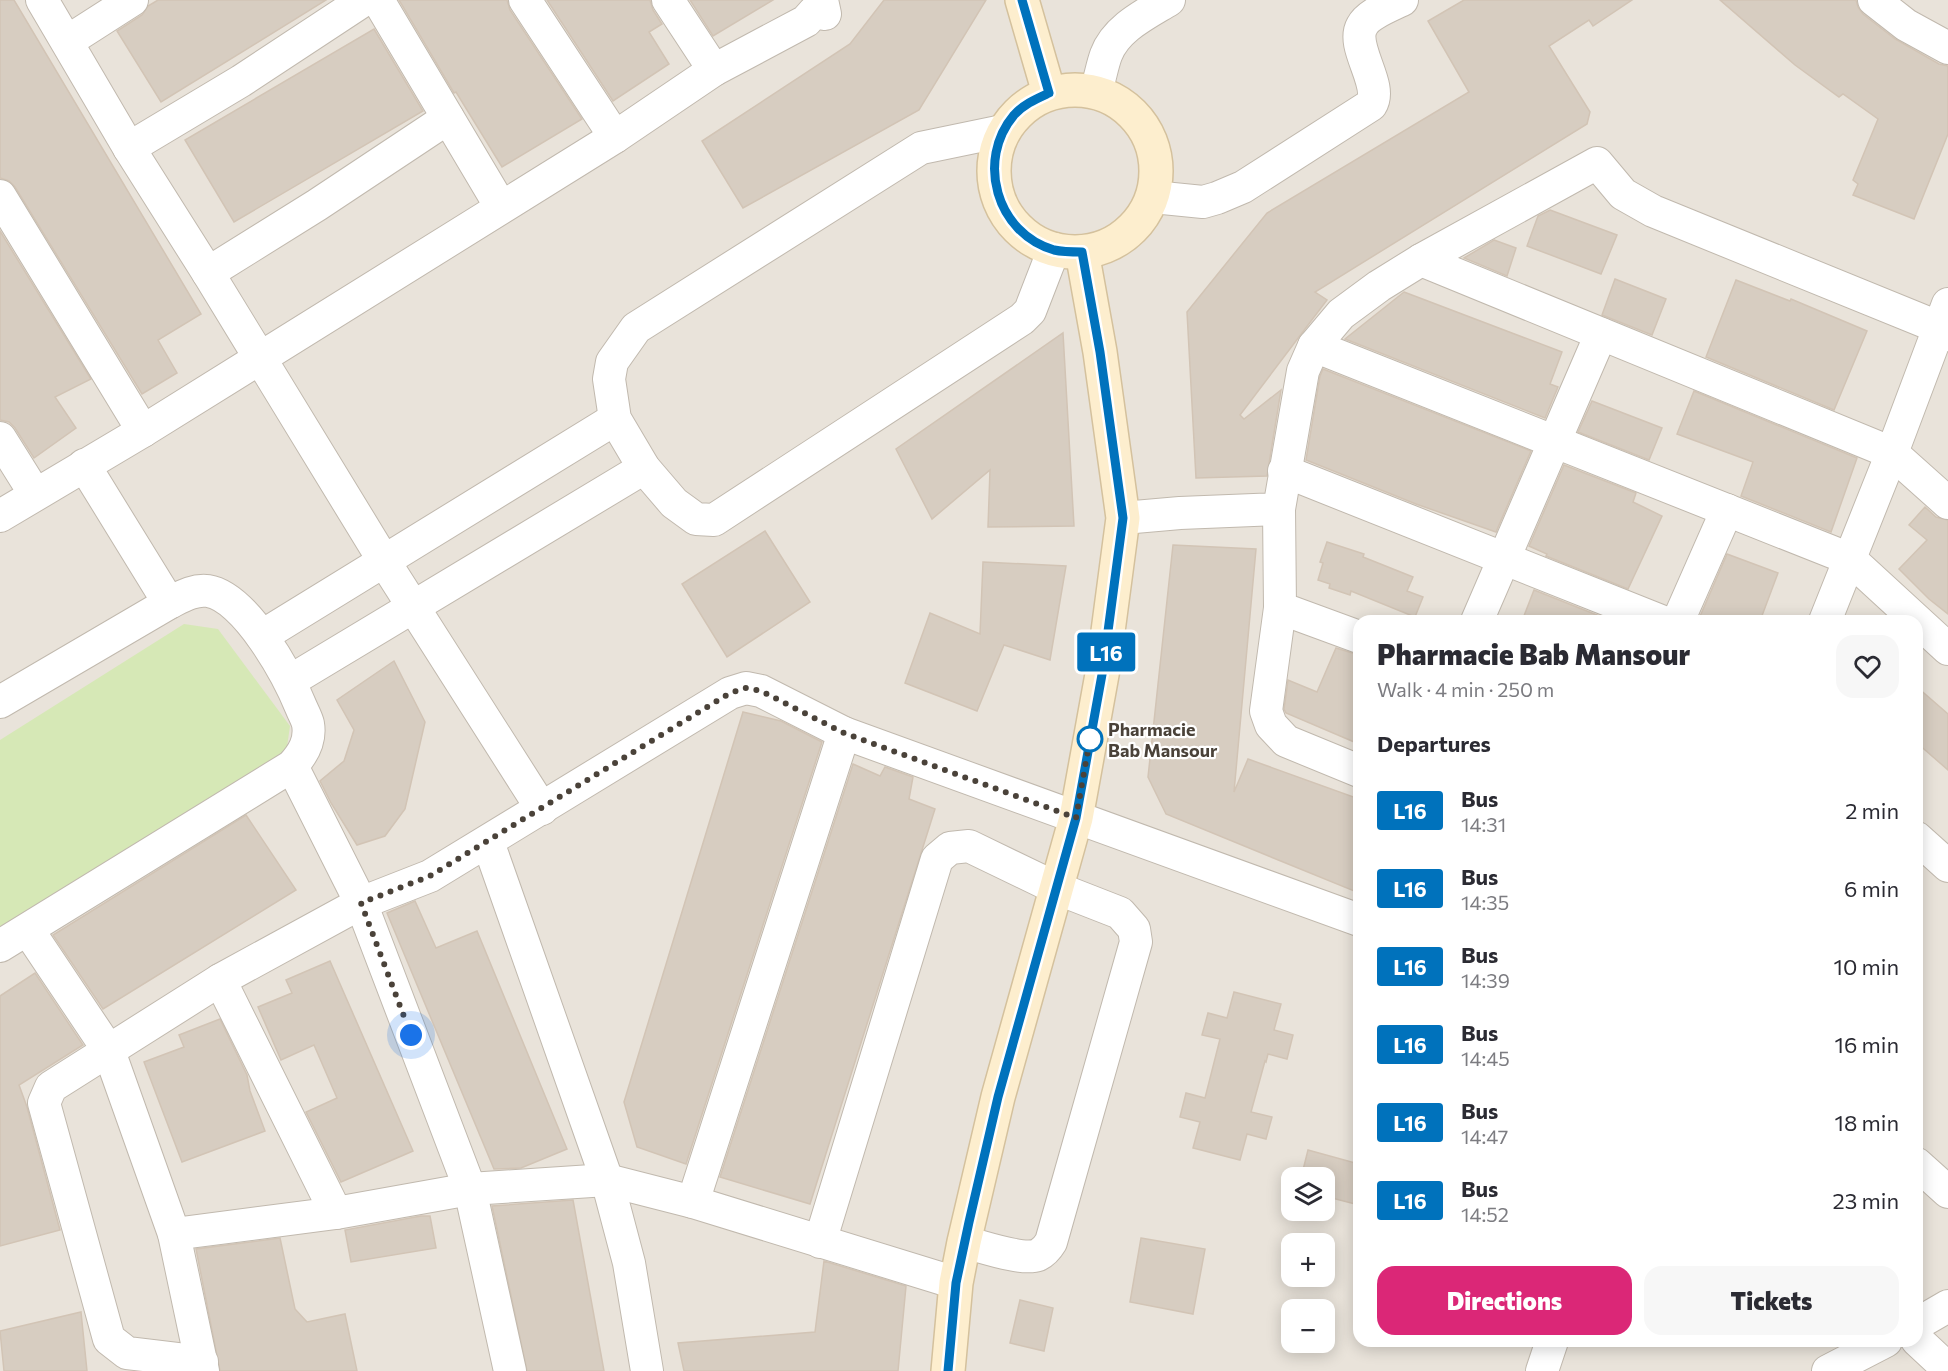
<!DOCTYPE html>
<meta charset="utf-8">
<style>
:root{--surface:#fff;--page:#f7f7f7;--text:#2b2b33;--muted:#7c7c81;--accent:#db2777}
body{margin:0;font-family:Commissioner,sans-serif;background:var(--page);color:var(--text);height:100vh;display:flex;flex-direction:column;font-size:22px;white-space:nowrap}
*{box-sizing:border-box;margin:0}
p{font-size:20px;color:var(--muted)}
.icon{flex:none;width:33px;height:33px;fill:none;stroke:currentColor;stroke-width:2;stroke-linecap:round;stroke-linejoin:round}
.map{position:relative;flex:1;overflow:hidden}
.side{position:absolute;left:1353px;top:615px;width:570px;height:732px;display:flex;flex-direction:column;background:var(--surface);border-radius:18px;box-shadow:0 3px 15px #0003}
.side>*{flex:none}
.badge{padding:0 12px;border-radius:4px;font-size:21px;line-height:39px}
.tools{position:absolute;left:1281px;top:1167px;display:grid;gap:12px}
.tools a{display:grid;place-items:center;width:54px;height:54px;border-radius:12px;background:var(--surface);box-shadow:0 3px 15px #0003;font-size:30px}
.you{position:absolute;width:30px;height:30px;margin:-15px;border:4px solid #fff;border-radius:50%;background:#1a73e8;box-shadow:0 0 0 9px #1a73e833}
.map>.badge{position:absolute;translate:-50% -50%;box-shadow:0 0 0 3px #fff}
h2{padding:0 24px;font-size:22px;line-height:54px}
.round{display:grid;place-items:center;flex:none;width:63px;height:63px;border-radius:18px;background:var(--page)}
.headline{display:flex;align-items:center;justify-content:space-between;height:102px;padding:0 24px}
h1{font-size:28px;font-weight:800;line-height:45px}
.button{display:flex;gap:12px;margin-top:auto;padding:12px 24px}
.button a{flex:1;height:69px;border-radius:18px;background:var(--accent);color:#fff;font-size:24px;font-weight:800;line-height:69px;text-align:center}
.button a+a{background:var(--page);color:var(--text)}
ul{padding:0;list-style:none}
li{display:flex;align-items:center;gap:18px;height:78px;padding:0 24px}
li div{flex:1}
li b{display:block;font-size:22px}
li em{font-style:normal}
li .badge{min-width:66px;font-weight:700;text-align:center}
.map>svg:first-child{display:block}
</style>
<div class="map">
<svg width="1948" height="1371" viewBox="0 0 1948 1371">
<rect width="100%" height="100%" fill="#f6f2ec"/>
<!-- residential -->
<path fill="#e9e3da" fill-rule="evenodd" d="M0,0H1948V1371H0ZM1359,621H1917V1341H1359ZM1292,1178H1324V1210H1292ZM1292,1244H1324V1276H1292ZM1292,1310H1324V1342H1292Z"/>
<!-- green -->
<path fill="#d6e8b6" d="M184,624L218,629L290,726L286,754L0,928V740Z"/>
<!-- building -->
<g fill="#d7cdc1" stroke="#d2c4b5" stroke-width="1.5">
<path d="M0,0H14L201,314L158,340L177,373L142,394L15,187L9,181L0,178Z"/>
<path d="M158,0H326L161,102L117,31L142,15L148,6Z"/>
<path d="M399,0H507L510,10L582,119L502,167L456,92L454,93Z"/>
<path d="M547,0H650L653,10L662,24L649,32L669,64L613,101Z"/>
<path d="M690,0H773L713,36Z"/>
<path d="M884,0H986L919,110L743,208L702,141L850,44Z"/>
<path d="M1464,0H1632L1593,26L1589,20L1549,46L1590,112L1587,124L1315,292L1327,300L1240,415L1244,419L1281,390L1267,476L1196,478L1187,312L1267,213L1469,92L1428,21Z"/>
<path d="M1720,0H1856L1858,7L1863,14L1895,39L1939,64L1948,66V134L1914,219L1853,195L1858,184L1853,180L1878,119L1843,94L1839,97L1795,65Z"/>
<path d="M374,29L423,111L234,222L185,140Z"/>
<path d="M1550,210L1617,235L1601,274L1527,246L1538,216Z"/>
<path d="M0,231L91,379L55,397L76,428L34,458L15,428L9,422L0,420Z"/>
<path d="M1494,240L1516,248L1507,276L1464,258Z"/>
<path d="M1615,279L1666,299L1652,335L1602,315Z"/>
<path d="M1736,280L1790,301L1791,299L1867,331L1834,410L1706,357Z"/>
<path d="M1404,292L1562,352L1550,384L1558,387L1545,418L1345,339Z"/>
<path d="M1063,333L1074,526L988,527L990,470L932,519L896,449Z"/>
<path d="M1323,369L1531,451L1496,532L1416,504L1306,460L1320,376Z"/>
<path d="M1694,391L1857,458L1831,532L1741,496L1753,462L1677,434Z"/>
<path d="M1592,401L1662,428L1649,460L1578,432Z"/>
<path d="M1564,465L1636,493L1633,502L1662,516L1628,589L1546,556L1547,554L1529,546Z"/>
<path d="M1925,507L1936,517L1948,520V614L1929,599L1899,569L1927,540L1909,525Z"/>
<path d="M765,531L810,602L727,657L682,584Z"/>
<path d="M1327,542L1364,554L1363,557L1413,577L1407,591L1423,597L1415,617L1351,591L1350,595L1329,588L1330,584L1318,580L1323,563L1320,562Z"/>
<path d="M1173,545L1256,549L1234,792L1248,759L1359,799V893L1166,814L1148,777Z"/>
<path d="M1727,554L1778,573L1760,621H1698Z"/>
<path d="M983,562L1066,566L1050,660L1004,645L977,711L905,683L930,613L980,634Z"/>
<path d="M1534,590L1612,621H1522Z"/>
<path d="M1336,648L1359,655V744L1286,713L1284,709L1288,680L1317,692Z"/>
<path d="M394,661L425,722L405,809L385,836L357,845L331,803L320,781L344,761L354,730L337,700Z"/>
<path d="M1917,687L1948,714V770L1917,743Z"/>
<path d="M743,712L781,721L822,742L686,1164L637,1147L624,1102Z"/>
<path d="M853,764L880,776L885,767L913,777L909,799L935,809L810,1204L720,1177Z"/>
<path d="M246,815L296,890L103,1009L53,935Z"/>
<path d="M415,901L436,948L477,931L567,1149L521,1168L494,1169L387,913Z"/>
<path d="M330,961L413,1151L341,1182L306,1112L337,1098L314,1045L281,1060L258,1007L292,993L286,980Z"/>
<path d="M35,973L83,1045L19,1085L27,1107L60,1230L0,1246V996Z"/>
<path d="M1234,992L1281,1004L1274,1030L1293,1035L1287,1059L1268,1054L1266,1062L1265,1061L1251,1112L1272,1117L1266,1139L1247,1134L1240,1160L1193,1148L1200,1122L1180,1117L1186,1093L1205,1098L1220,1039L1202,1035L1208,1013L1227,1018Z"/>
<path d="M220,1019L247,1075L250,1091L265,1131L182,1162L144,1062L184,1047L179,1035Z"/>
<path d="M1308,1150L1359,1164V1205L1324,1196V1178H1301Z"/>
<path d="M573,1200L604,1371H527L492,1206Z"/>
<path d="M421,1216H430L436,1248L351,1262L345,1230Z"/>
<path d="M280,1238L295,1309L307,1322L345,1314L357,1371H220L196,1249Z"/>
<path d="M1141,1238L1205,1249L1193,1314L1130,1302Z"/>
<path d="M824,1261L906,1286L898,1371H684L678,1343L815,1332Z"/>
<path d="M1020,1300L1053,1308L1044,1351L1010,1343Z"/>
<path d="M81,1312L87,1371H4L0,1331Z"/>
</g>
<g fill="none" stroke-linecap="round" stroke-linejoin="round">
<defs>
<g id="street">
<path d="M42,0L129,148L208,273L384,561L542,809"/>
<path d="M378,0L501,207"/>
<path d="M525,0L615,137"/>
<path d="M668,0L714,70"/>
<path d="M1874,0L1906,25L1948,48"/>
<path d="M68,41L132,0"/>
<path d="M1096,91C1100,79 1102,66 1106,55C1116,28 1146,14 1169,0"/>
<path d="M1003,131L921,148L636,328L612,362L609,379L615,419L644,468L674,503L696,519L714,520L1022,319L1030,311L1054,249"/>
<path d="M129,148L241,81L364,0"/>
<path d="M0,196L143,431"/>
<path d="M1153,197L1203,202L1217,198L1243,187L1371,105C1384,85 1350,47 1362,26C1368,14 1390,6 1402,0"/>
<path d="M1421,260L1892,453L1948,503"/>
<path d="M208,273L317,205L448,118"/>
<path d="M1314,346L1850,559L1948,649"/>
<path d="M0,438L35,494"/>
<path d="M84,465L169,603"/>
<path d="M1284,471L1661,621"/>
<path d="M1279,509L1280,608L1359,637"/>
<path d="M0,516L143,431L615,137L714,70L806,21L814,12L825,14L822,0"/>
<path d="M1123,518L1180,513L1279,509L1303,371L1314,346L1341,314L1379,286L1421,260L1597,163L1623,194L1653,211L1938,327L1948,335"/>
<path d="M1280,608L1266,711L1271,725L1286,741L1359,771"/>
<path d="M1477,621L1601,334"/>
<path d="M1678,621L1727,510"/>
<path d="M1825,621L1892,453L1948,304"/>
<path d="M262,636L615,419"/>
<path d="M290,681L644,468"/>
<path d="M0,702L169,603C181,597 194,589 208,591C246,597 288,675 301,707C303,712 307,719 308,724C311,741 303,754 292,766L0,946"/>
<path d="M292,766L361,903L470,1189L510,1371"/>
<path d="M1917,838L1948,866"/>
<path d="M488,842L607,1180L629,1263L647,1371"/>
<path d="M28,930L109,1051L174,1234L203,1371"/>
<path d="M220,980L336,1213"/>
<path d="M1917,1164L1948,1192"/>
<path d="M693,1202L844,733"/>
<path d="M174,1234L336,1213L470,1189L607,1180L693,1202L956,1283"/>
<path d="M820,1242L937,859L950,848L969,846L1056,888L1120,913L1134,929L1136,942L1051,1242C1048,1247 1044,1252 1038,1255C1022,1261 981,1246 964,1242"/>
<path d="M1917,1324L1948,1306"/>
<path d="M1917,1340L1948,1369"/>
<path d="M202,1362L127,1353L109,1339L44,1103L51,1087L220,980L361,903L430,876L730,693L746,688L761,691L844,733L1359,920"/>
<path d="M1542,1371L1552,1341"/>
<path d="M1828,1371L1886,1341"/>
</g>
<g id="secondary">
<path d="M1022,0L1049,93"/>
<circle cx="1075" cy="171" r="81"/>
<path d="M948,1371L956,1283L964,1242L998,1097L1076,818L1103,669L1123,518L1100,352L1082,252"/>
</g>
</defs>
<!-- street casing -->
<use href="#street" stroke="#c1b9ae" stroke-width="34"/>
<!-- secondary casing -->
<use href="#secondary" stroke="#d4c19d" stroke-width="36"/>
<!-- street -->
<use href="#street" stroke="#fff" stroke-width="32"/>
<!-- secondary -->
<use href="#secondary" stroke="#fdeece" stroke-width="33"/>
</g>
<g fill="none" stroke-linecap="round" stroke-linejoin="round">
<defs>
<path id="line" d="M948,1371L956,1283L969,1222L998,1097L1076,818L1103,669L1123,518L1100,352L1082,252C1073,252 1063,252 1054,250C996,233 976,160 1014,115C1024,104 1036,99 1049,93L1022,0"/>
</defs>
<!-- line casing -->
<use href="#line" stroke="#fff" stroke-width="14"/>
<!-- line -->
<use href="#line" stroke="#0072bc" stroke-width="9"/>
<!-- walk -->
<path stroke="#4a4239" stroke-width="6" stroke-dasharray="0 10.8" d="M411,1035L361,903L430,876L730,693L746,688L761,691L844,733L1076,818L1091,733L1090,739"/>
</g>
<!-- markers -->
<circle fill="#fff" stroke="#0072bc" stroke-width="3" cx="1090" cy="739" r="12"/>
<g text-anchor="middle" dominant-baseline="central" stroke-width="4.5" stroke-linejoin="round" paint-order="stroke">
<!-- stop labels -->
<g font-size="18" font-weight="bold" fill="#4a4239" stroke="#fff" text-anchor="start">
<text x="1108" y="729">Pharmacie<tspan x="1108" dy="21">Bab Mansour</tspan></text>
</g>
</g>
</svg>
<div class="tools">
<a><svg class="icon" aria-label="layers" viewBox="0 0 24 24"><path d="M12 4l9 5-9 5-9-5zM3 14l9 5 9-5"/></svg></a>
<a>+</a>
<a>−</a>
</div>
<div class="you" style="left:411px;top:1035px"></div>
<b class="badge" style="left:1106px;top:652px;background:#0072bc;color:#fff">L16</b>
<section class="side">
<div class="headline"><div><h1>Pharmacie Bab Mansour</h1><p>Walk · 4 min · 250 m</p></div><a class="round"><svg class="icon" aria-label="heart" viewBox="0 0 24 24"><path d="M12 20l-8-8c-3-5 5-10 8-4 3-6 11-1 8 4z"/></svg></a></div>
<h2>Departures</h2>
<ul>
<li><span class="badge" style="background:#0072bc;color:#fff">L16</span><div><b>Bus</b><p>14:31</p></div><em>2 min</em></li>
<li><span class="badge" style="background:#0072bc;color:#fff">L16</span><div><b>Bus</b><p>14:35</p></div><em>6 min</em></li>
<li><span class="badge" style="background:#0072bc;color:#fff">L16</span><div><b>Bus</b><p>14:39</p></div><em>10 min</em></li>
<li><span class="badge" style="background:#0072bc;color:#fff">L16</span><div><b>Bus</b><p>14:45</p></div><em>16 min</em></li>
<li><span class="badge" style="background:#0072bc;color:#fff">L16</span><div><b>Bus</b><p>14:47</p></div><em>18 min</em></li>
<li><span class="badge" style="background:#0072bc;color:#fff">L16</span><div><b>Bus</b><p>14:52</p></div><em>23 min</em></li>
</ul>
<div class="button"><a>Directions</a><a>Tickets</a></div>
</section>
</div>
